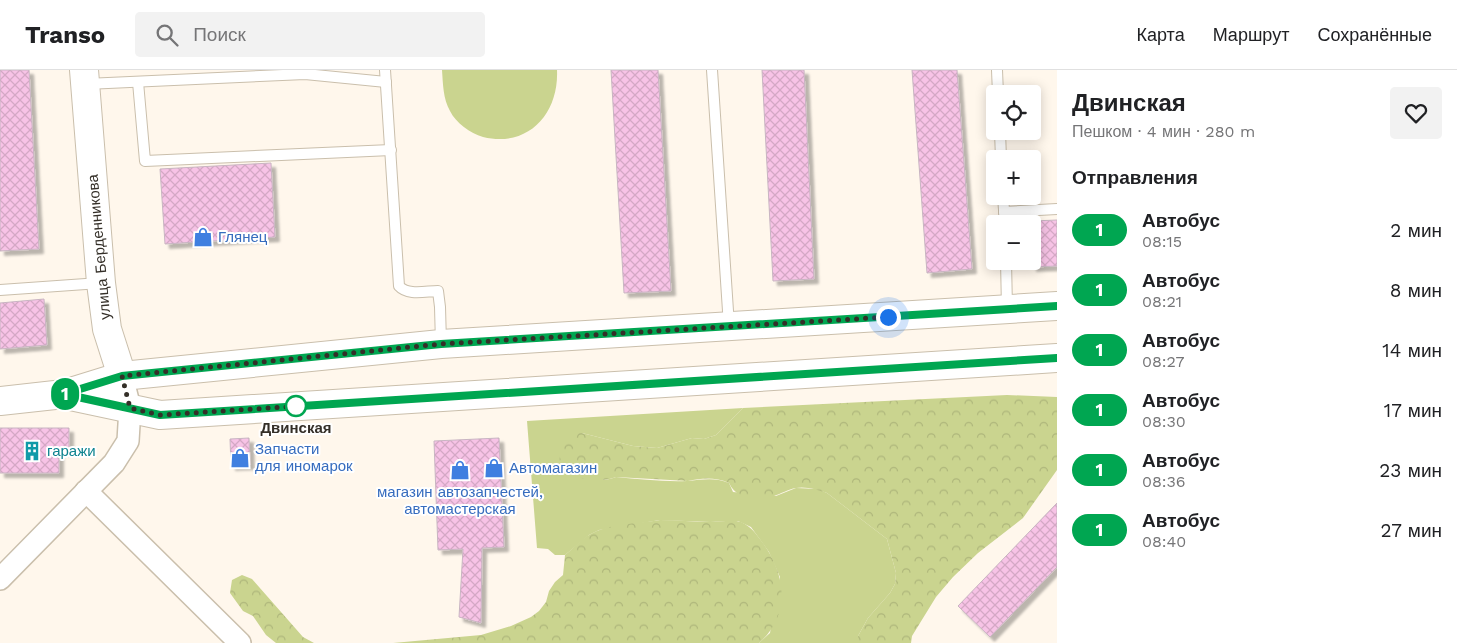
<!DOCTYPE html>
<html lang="ru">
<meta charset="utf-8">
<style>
:root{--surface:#fff;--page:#f2f2f2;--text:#202124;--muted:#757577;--line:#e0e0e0}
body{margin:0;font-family:"Work Sans",sans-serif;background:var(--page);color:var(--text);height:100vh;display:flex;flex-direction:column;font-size:19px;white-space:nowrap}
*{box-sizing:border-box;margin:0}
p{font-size:16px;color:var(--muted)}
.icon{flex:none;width:28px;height:28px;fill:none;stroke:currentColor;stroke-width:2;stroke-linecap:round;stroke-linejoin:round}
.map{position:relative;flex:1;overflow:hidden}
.drawer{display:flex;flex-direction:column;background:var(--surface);width:400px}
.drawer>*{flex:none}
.badge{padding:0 10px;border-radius:16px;font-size:18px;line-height:32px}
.buttons{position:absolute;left:986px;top:15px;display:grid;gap:10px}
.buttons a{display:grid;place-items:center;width:55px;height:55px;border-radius:5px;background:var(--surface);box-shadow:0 2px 12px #0003;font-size:25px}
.you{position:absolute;width:25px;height:25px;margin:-12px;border:4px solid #fff;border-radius:50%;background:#1a73e8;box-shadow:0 0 0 8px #1a73e833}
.map>.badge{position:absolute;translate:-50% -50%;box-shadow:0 0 0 2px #fff}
h2{padding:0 15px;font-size:19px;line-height:45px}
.round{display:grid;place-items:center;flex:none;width:52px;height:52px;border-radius:5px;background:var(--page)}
.overview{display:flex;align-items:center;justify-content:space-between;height:85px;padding:0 15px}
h1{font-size:24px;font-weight:700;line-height:38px}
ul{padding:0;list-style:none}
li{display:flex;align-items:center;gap:15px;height:60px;padding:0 15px}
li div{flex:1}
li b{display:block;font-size:19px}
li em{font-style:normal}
li .badge{min-width:55px;font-weight:700;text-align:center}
header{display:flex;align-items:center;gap:30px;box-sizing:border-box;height:70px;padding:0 25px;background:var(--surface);border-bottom:1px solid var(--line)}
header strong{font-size:24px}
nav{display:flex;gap:28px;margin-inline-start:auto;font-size:18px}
.search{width:350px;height:45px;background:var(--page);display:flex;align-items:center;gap:12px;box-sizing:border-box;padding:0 18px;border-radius:5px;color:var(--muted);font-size:19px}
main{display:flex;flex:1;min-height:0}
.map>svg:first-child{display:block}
</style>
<header>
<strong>Transo</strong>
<div class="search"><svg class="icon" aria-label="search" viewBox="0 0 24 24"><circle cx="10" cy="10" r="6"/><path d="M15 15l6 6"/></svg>Поиск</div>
<nav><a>Карта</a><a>Маршрут</a><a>Сохранённые</a></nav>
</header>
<main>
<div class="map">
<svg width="1057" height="573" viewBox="0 0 1057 573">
<defs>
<pattern id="forest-crowns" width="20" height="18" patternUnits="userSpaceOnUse" patternTransform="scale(1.25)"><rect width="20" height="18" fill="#cad48f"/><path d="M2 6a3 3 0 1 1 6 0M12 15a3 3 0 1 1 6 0" fill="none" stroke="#aeb67b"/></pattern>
<pattern id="building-cross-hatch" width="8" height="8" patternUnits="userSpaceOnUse" patternTransform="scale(1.25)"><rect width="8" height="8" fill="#f7c3e6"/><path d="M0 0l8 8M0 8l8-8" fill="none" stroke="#d4a8c5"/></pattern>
<filter id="shadow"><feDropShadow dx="4.5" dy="4.5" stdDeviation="1" flood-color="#0004"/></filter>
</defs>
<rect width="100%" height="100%" fill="#fff7ec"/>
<!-- green -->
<g fill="#cad48f">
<path d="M442,0H557C559,44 528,78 483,67C470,63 456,53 450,41C443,29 443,14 442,0Z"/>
<path d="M743,338L716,365L704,369L692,368L657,378L633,376L582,363L566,401C584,408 597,414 616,407C639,409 664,412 687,411C702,410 714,407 729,413L733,422L776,426L796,418L817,419L827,423L887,469L896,503L895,514L890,523L868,548L858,566V573H759L770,563L780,507L769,482L751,457L738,451L710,452L660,450L599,460L589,465L565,485H555L548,479L537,478L527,351Z"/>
</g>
<!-- forest -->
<g fill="url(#forest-crowns)">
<path d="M1007,325L1057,327V400L1023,448L978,483L953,507L936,527L912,566L911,573H858V566L868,548L890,523L895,514L896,503L887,469L827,423C818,420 806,416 796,418C788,419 781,424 774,426C757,431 737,430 729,413C715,407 702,408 688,411L616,407C597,414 572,410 559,393L562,371L569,363H582L633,376L657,378L692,368L704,369L716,365L743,338Z"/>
<path d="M660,450C677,450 694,452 710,452C720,452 732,449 741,452C752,457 756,464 763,473C786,505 791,545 759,573H393L481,565L511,556L531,547L539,541L546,532L549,521L555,512L563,505L565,485C573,479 580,470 589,465C609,453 637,454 660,450Z"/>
<path d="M242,505L252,509L303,567L314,573H276L266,565L253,546L243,541L230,523L232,510Z"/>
</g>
<!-- building -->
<g fill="url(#building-cross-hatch)" stroke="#c8b5c2" filter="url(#shadow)">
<path d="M0,0H29L39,179L0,181Z"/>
<path d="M611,0H658L671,221L624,223Z"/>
<path d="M762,0H804L814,209L773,211Z"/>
<path d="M912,0H957L972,199L927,203Z"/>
<path d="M271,93L275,167L165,174L160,99Z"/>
<path d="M1057,150V196L1032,197V151Z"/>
<path d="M44,229L47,275L0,279V233Z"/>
<path d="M0,358H69V381H59V403H0Z"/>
<path d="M249,368L250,395L231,396L230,369Z"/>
<path d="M499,368L504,477L482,478L481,553L459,547L463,479L438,480L434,371Z"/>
<path d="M1057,433V497L990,567L958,536Z"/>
</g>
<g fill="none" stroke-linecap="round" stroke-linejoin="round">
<defs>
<g id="lane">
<path d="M385,0L399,216C408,226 426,221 438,221L440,237L441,273"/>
<path d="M712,0L729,256"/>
<path d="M997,0L998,24"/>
<path d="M138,12L145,91L391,80"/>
<path d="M86,14L305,4L386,12"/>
<path d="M1000,61L1001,89"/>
<path d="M1003,126L1005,154"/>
<path d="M1004,142L1057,139"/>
<path d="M1006,191L1007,238"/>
<path d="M0,220L100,213"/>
</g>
<g id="street">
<path d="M86,421L240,573"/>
<path d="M0,509L114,393L128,371L130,338L122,306"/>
</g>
<g id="secondary">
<path d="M84,0L101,213L107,259L122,306"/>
<path d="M66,325L160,345L1057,288"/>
<path d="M0,331L64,324L122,306L441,274L1057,236"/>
</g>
</defs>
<!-- lane casing -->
<use href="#lane" stroke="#cabfac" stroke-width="12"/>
<!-- street casing -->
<use href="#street" stroke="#cabfac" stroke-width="24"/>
<!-- secondary casing -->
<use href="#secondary" stroke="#cabfac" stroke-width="30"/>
<!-- lane -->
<use href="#lane" stroke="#fff" stroke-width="10"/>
<!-- street -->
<use href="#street" stroke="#fff" stroke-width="21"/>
<!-- secondary -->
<use href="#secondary" stroke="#fff" stroke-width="28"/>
</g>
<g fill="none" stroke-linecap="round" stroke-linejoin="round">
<defs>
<path id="line" d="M1057,236L441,274L122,306L64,324L160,345L1057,288"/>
</defs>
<!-- line casing -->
<use href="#line" stroke="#fff" stroke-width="11"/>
<!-- line -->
<use href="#line" stroke="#00a651" stroke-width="8"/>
<!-- walk -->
<path stroke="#342f28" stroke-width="5" stroke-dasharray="0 9" d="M296,336H300L160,345L130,338L122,306L441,274L888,247"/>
</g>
<!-- icons -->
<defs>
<symbol id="shop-bare" viewBox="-9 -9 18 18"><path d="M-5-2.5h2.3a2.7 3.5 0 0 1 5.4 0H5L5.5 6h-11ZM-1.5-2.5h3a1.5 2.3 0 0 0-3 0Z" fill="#3f7fe0" stroke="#fff" stroke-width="2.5" paint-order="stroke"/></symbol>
<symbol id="building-bare" viewBox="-9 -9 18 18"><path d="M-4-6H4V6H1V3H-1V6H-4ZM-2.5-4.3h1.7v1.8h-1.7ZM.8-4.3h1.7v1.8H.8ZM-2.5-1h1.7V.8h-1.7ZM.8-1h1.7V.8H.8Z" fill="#0f9aa8" stroke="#fff" stroke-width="2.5" paint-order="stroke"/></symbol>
</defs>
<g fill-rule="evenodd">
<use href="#shop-bare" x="189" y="153" width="28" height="28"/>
<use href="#building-bare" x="18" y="367" width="28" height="28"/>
<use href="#shop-bare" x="226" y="374" width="28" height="28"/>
<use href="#shop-bare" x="480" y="384" width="28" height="28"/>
<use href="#shop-bare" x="446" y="386" width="28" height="28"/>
</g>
<!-- markers -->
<circle fill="#fff" stroke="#00a651" stroke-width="2.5" cx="296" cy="336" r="10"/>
<g text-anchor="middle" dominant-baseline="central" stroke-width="4" stroke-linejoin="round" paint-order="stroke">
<!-- shop labels -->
<g font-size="15" fill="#366cbe" stroke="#fff" text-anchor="start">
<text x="218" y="167">Глянец</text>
<text x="255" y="379">Запчасти<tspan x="255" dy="17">для иномарок</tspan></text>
<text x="509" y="398">Автомагазин</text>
<text x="460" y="422" text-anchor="middle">магазин автозапчестей,<tspan x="460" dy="17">автомастерская</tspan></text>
</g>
<!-- street labels -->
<g font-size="15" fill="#342f28" stroke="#fff">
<text transform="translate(99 177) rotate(-95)">улица Берденникова</text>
</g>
<!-- stop labels -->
<g font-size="15" font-weight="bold" fill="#342f28" stroke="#fff">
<text x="296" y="358">Двинская</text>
</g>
<!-- culture labels -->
<g font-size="15" fill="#0d838f" stroke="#fff" text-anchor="start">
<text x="47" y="381">гаражи</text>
</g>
</g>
</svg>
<div class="buttons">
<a><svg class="icon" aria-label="locate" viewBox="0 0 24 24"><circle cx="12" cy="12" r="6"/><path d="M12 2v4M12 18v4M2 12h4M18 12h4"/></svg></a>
<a>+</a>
<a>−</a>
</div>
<div class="you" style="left:888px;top:247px"></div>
<b class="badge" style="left:65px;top:324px;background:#00a651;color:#fff">1</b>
</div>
<section class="drawer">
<div class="overview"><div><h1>Двинская</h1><p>Пешком · 4 мин · 280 m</p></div><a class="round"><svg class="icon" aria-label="heart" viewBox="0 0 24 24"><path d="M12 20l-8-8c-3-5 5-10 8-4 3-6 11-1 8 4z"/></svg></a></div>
<h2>Отправления</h2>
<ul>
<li><span class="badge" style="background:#00a651;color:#fff">1</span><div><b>Автобус</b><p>08:15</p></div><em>2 мин</em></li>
<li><span class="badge" style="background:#00a651;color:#fff">1</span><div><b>Автобус</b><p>08:21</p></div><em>8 мин</em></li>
<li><span class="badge" style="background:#00a651;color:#fff">1</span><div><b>Автобус</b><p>08:27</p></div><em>14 мин</em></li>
<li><span class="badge" style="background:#00a651;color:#fff">1</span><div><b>Автобус</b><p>08:30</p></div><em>17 мин</em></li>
<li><span class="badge" style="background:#00a651;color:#fff">1</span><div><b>Автобус</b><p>08:36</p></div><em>23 мин</em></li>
<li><span class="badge" style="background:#00a651;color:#fff">1</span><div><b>Автобус</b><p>08:40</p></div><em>27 мин</em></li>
</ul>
</section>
</main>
